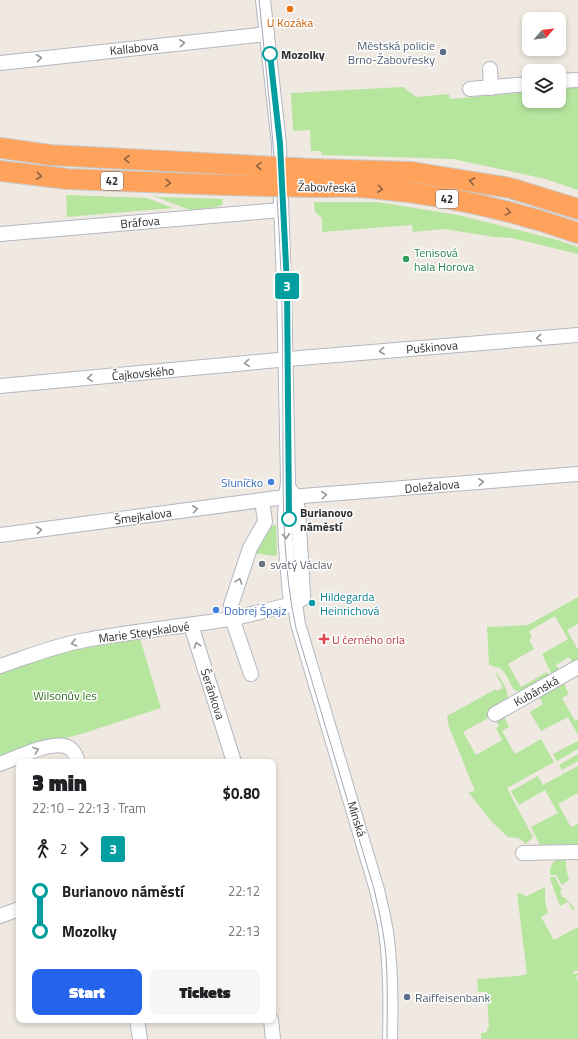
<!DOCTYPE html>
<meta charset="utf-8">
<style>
:root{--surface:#fff;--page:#f6f6f6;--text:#202124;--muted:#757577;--accent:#2563eb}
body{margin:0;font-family:"Titillium Web",sans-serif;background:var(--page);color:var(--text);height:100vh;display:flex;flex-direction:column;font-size:15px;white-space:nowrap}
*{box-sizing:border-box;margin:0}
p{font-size:13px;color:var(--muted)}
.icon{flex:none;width:22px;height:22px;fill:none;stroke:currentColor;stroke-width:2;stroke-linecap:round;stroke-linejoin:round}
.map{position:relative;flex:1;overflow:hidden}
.details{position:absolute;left:16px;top:759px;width:260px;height:264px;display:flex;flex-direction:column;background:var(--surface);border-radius:8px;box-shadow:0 2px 6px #0003}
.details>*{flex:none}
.badge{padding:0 8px;border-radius:3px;font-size:14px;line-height:26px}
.needle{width:26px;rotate:61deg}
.buttons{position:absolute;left:522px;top:12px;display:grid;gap:8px}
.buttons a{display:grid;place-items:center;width:44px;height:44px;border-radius:8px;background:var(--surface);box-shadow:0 2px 6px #0003;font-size:20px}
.map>.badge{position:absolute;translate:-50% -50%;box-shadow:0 0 0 2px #fff}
.legs{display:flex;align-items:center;gap:6px;height:44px;padding:0 16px;font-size:13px}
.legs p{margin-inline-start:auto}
.head{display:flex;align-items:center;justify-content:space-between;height:68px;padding:0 16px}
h1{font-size:22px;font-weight:800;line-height:30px}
.primary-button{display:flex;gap:8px;margin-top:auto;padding:8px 16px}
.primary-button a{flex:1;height:46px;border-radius:8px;background:var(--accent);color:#fff;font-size:16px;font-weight:800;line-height:46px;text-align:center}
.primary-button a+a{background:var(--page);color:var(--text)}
ul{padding:0 16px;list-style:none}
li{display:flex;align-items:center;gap:14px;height:40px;font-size:15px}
li i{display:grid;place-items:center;width:6px;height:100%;margin:0 5px;background:currentColor}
li i::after{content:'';width:10px;height:10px;margin:-5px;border:3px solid;border-radius:50%;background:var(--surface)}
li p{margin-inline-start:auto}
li:first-child i{background:linear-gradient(#0000 50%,currentColor 0)}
li:last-child i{background:linear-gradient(currentColor 50%,#0000 0)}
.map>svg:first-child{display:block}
</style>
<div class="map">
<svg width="578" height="1039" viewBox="0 0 578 1039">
<rect width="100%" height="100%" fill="#efe9e1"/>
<!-- green -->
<g fill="#b6e59e">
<path d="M403,87L416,97L449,94L450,99L529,92V101H559V89L578,87V190L546,179L453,159L322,155L321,151H311L310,130L293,131L291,93Z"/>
<path d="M66,195L147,198L173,208L67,217Z"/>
<path d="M151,195L157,196L158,197L223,199L222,205L217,207L190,210Z"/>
<path d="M314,202H378L458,215L554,239L578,247V254L512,238L495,237L444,229L413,232L412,225L322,232V218L315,212Z"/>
<path d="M274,525H276L277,554L275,556L253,553L267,529Z"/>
<path d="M578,597V624L567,630L578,650V661L574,664L569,657L556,665L560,671L552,675L542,654L568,639L555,616L529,631L532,638L529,640L534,649L508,664L521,687L547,672L550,677L525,691H515C510,684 507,674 501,669C497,666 493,667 489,665L487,627L528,625Z"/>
<path d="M140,639L161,708L81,734L38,745L0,759V674L57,653Z"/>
<path d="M495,672L497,673C502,682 508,689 508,699L490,717L463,732L476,755L502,740L496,728L499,726L496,721L504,716L509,727L502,731L515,754L541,739L554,762L507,788L533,837L525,845L524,842L518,838L508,837L492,822L468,792L475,791L449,727L447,716L496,689L497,691L503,688Z"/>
<path d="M564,684L569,694L562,698L575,721L578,719V735L568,717L541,731L530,712L543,704L539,697Z"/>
<path d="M578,741V749L557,761L553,754Z"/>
<path d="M578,754V761L562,770L559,765Z"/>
<path d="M578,766V793L558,804L571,827L578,824V844L540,845L531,827L558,813L545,790L519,805L511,791L538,776L543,785Z"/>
<path d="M566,857V868L569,880L562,885L556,875H550C550,863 554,858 566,857Z"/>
<path d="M551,877H555L562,890L560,892L562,897H564L575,909L572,910L568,902L560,906L550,879Z"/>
<path d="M545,887V900L548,913L541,917L554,940L578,927V970L573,972V974L578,973V975L576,976L578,982V1039H481V1033L487,1032V1028H489L487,992H478L477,979L518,976L527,974L517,893L523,894L525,897Z"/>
</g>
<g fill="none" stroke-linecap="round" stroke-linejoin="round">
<defs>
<g id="minor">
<path d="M263,0L279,144L284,285L288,481C282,519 287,557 290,595L295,604L298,624L377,890C380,904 384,918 386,932C391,967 391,1003 390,1039"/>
<path d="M0,63L267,34"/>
<path d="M490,69L491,88"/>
<path d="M559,81L578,80"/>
<path d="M470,89L529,84"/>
<path d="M0,234L281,210"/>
<path d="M0,386L300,358L578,335"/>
<path d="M0,535L277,498L578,474"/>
<path d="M191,625L234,762"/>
<path d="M0,666C27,657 54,646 81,641C130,631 180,627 229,619C251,615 273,608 295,604L303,598V594L298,510L295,498L290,489"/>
<path d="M251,674L232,618L231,605L250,548L265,522L262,500"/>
<path d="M495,714L578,667"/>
<path d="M0,764C16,758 48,742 65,746C73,748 76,755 78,762"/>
<path d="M523,853L578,852"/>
<path d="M0,916L19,909"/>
<path d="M137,1020L140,1039"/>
<path d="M271,1020L273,1039"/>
</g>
<g id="highway">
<path d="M0,148L50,155L222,164"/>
<path d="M312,169L412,172L510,188L578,209"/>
<path d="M0,171L68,179L224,185"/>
<path d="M313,187C332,187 352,186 371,188C441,194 512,210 578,233"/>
</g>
</defs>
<!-- minor casing -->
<use href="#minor" stroke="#b4b7c1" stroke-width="16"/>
<!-- highway casing -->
<use href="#highway" stroke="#c9c9c9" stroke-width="22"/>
<!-- minor -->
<use href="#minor" stroke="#fff" stroke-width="14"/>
<!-- highway -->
<use href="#highway" stroke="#ffa35c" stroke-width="20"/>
<!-- tram -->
<g stroke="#a3a6b8" stroke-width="1">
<path d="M259,0C270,103 280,206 282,309C283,359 283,408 283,458C283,513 284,574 296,628L374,889C379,911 384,933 386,956C388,984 387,1011 387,1039"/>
<path d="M276,103L281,158"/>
</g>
<defs>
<g id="highway-bridge">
<path d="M222,164L312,169"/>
<path d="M224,185L313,187"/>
</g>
</defs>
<!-- highway-bridge casing -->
<use href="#highway-bridge" stroke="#c9c9c9" stroke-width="22" stroke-linecap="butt"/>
<!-- highway-bridge -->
<use href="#highway-bridge" stroke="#ffa35c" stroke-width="20"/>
</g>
<!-- one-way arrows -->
<defs><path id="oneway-chevron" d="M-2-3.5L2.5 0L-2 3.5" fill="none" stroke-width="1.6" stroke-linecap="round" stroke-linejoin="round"/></defs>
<g stroke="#969696">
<use href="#oneway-chevron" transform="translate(182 43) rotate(-6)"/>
<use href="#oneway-chevron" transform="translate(39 58) rotate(-6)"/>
<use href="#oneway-chevron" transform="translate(539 338) rotate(175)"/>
<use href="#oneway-chevron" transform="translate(382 351) rotate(175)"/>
<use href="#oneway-chevron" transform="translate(247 363) rotate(175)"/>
<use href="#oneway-chevron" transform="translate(90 378) rotate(175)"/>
<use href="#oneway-chevron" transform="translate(481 482) rotate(-5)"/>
<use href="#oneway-chevron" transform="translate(324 495) rotate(-5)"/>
<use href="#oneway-chevron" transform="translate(195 509) rotate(-8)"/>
<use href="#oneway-chevron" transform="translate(39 530) rotate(-8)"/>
<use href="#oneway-chevron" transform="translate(286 536) rotate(86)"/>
<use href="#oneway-chevron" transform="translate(239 581) rotate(-72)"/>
<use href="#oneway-chevron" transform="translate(74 643) rotate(167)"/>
<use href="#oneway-chevron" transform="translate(197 645) rotate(-108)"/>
<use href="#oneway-chevron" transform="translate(36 750) rotate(-20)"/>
</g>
<g stroke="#8c6343">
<use href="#oneway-chevron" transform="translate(127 159) rotate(-177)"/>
<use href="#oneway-chevron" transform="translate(259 166) rotate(-177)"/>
<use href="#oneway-chevron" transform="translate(39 176) rotate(6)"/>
<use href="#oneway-chevron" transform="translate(472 181) rotate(-169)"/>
<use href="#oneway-chevron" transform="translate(168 183) rotate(2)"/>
<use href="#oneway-chevron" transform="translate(380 189) rotate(8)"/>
<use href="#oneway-chevron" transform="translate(508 212) rotate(12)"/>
</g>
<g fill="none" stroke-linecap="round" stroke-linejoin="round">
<defs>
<path id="line-1" d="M270,54L280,144L287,285L289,519"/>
</defs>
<!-- line-1 casing -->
<use href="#line-1" stroke="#fff" stroke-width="9"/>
<!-- line-1 -->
<use href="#line-1" stroke="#009e9e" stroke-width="6"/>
</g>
<!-- markers -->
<circle fill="#e8710a" stroke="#fff" stroke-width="1.5" cx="290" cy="9" r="4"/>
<g fill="#5c6f8a" stroke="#fff" stroke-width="1.5">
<circle cx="443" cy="52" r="4"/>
<circle cx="407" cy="997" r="4"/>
</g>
<g fill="#fff" stroke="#009e9e" stroke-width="2">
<circle cx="270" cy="54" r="7"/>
<circle cx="289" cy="519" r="7"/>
</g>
<circle fill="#2e9e5b" stroke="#fff" stroke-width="1.5" cx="406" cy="259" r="4"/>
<g fill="#3f7fe0" stroke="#fff" stroke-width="1.5">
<circle cx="271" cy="482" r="4"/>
<circle cx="216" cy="610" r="4"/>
</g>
<circle fill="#6b7280" stroke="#fff" stroke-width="1.5" cx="262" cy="564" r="4"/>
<circle fill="#0f9aa8" stroke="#fff" stroke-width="1.5" cx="312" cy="603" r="4"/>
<path fill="#e0444e" stroke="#fff" stroke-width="1.5" d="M322 633h4v4h4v4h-4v4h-4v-4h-4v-4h4z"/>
<g text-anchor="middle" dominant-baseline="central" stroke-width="3" stroke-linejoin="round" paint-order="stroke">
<!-- shield labels -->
<g fill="#fff" stroke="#6d6d6d" stroke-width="1">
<rect x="101" y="172" width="22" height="18" rx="3"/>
<rect x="436" y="190" width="22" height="18" rx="3"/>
</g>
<g font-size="11" font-weight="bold" fill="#2e2e2e">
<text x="112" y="181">42</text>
<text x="447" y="199">42</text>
</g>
<!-- food labels -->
<g font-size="12" fill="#c56008" stroke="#fff">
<text x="290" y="22">U Kozáka</text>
</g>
<!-- service labels -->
<g font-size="12" fill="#4e5e75" stroke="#fff" text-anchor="end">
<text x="435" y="45">Městská policie<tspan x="435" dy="14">Brno-Žabovřesky</tspan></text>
<text x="415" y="997" text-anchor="start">Raiffeisenbank</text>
</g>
<!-- street labels -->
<g font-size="12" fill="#2e2e2e" stroke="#fff">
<text transform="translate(134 48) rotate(-6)">Kallabova</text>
<text transform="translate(327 187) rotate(1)">Žabovřeská</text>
<text transform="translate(140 222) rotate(-5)">Bráfova</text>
<text transform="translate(432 347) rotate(-5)">Puškinova</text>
<text transform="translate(143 373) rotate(-5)">Čajkovského</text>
<text transform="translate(432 486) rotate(-5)">Doležalova</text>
<text transform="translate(143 516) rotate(-8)">Šmejkalova</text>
<text transform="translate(144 632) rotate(-8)">Marie Steyskalové</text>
<text transform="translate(536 691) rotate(-29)">Kubánská</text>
<text transform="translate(213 694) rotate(72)">Šeránkova</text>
<text transform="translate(357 819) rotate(73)">Minská</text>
</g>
<!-- stop labels -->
<g font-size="12" font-weight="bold" fill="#2e2e2e" stroke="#fff" text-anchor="start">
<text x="281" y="54">Mozolky</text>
<text x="300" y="512">Burianovo<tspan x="300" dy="14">náměstí</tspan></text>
</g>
<!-- leisure labels -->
<g font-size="12" fill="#27864d" stroke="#fff" text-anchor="start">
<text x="414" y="252">Tenisová<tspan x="414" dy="14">hala Horova</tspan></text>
</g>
<!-- shop labels -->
<g font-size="12" fill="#366cbe" stroke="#fff" text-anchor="end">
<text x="263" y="482">Sluníčko</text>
<text x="224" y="610" text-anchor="start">Dobrej Špajz</text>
</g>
<!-- worship labels -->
<g font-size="12" fill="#5b616d" stroke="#fff" text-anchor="start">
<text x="270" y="564">svatý Václav</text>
</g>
<!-- culture labels -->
<g font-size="12" fill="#0d838f" stroke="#fff" text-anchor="start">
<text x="320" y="596">Hildegarda<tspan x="320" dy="14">Heinrichová</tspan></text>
</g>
<!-- health labels -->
<g font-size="12" fill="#be3a42" stroke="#fff" text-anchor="start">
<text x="332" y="639">U černého orla</text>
</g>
<!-- park labels -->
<g font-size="12" fill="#2c6e1b" stroke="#fff">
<text x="65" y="695">Wilsonův les</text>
</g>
</g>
</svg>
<div class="buttons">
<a><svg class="needle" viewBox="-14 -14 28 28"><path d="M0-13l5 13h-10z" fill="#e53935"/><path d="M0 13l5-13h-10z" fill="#757577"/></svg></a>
<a><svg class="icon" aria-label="layers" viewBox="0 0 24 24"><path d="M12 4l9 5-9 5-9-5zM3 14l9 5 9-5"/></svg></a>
</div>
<b class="badge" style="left:287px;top:286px;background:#009e9e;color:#fff">3</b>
<section class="details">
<div class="head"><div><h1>3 min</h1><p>22:10 – 22:13 · Tram</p></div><b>$0.80</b></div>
<div class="legs"><svg class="icon" aria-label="walk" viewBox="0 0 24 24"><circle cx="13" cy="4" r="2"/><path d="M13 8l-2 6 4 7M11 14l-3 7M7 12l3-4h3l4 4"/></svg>2<svg class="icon" aria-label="forward" viewBox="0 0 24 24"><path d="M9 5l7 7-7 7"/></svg><b class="badge" style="background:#009e9e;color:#fff">3</b></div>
<ul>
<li><i style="color:#009e9e"></i><b>Burianovo náměstí</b><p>22:12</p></li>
<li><i style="color:#009e9e"></i><b>Mozolky</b><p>22:13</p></li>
</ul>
<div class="primary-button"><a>Start</a><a>Tickets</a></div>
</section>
</div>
